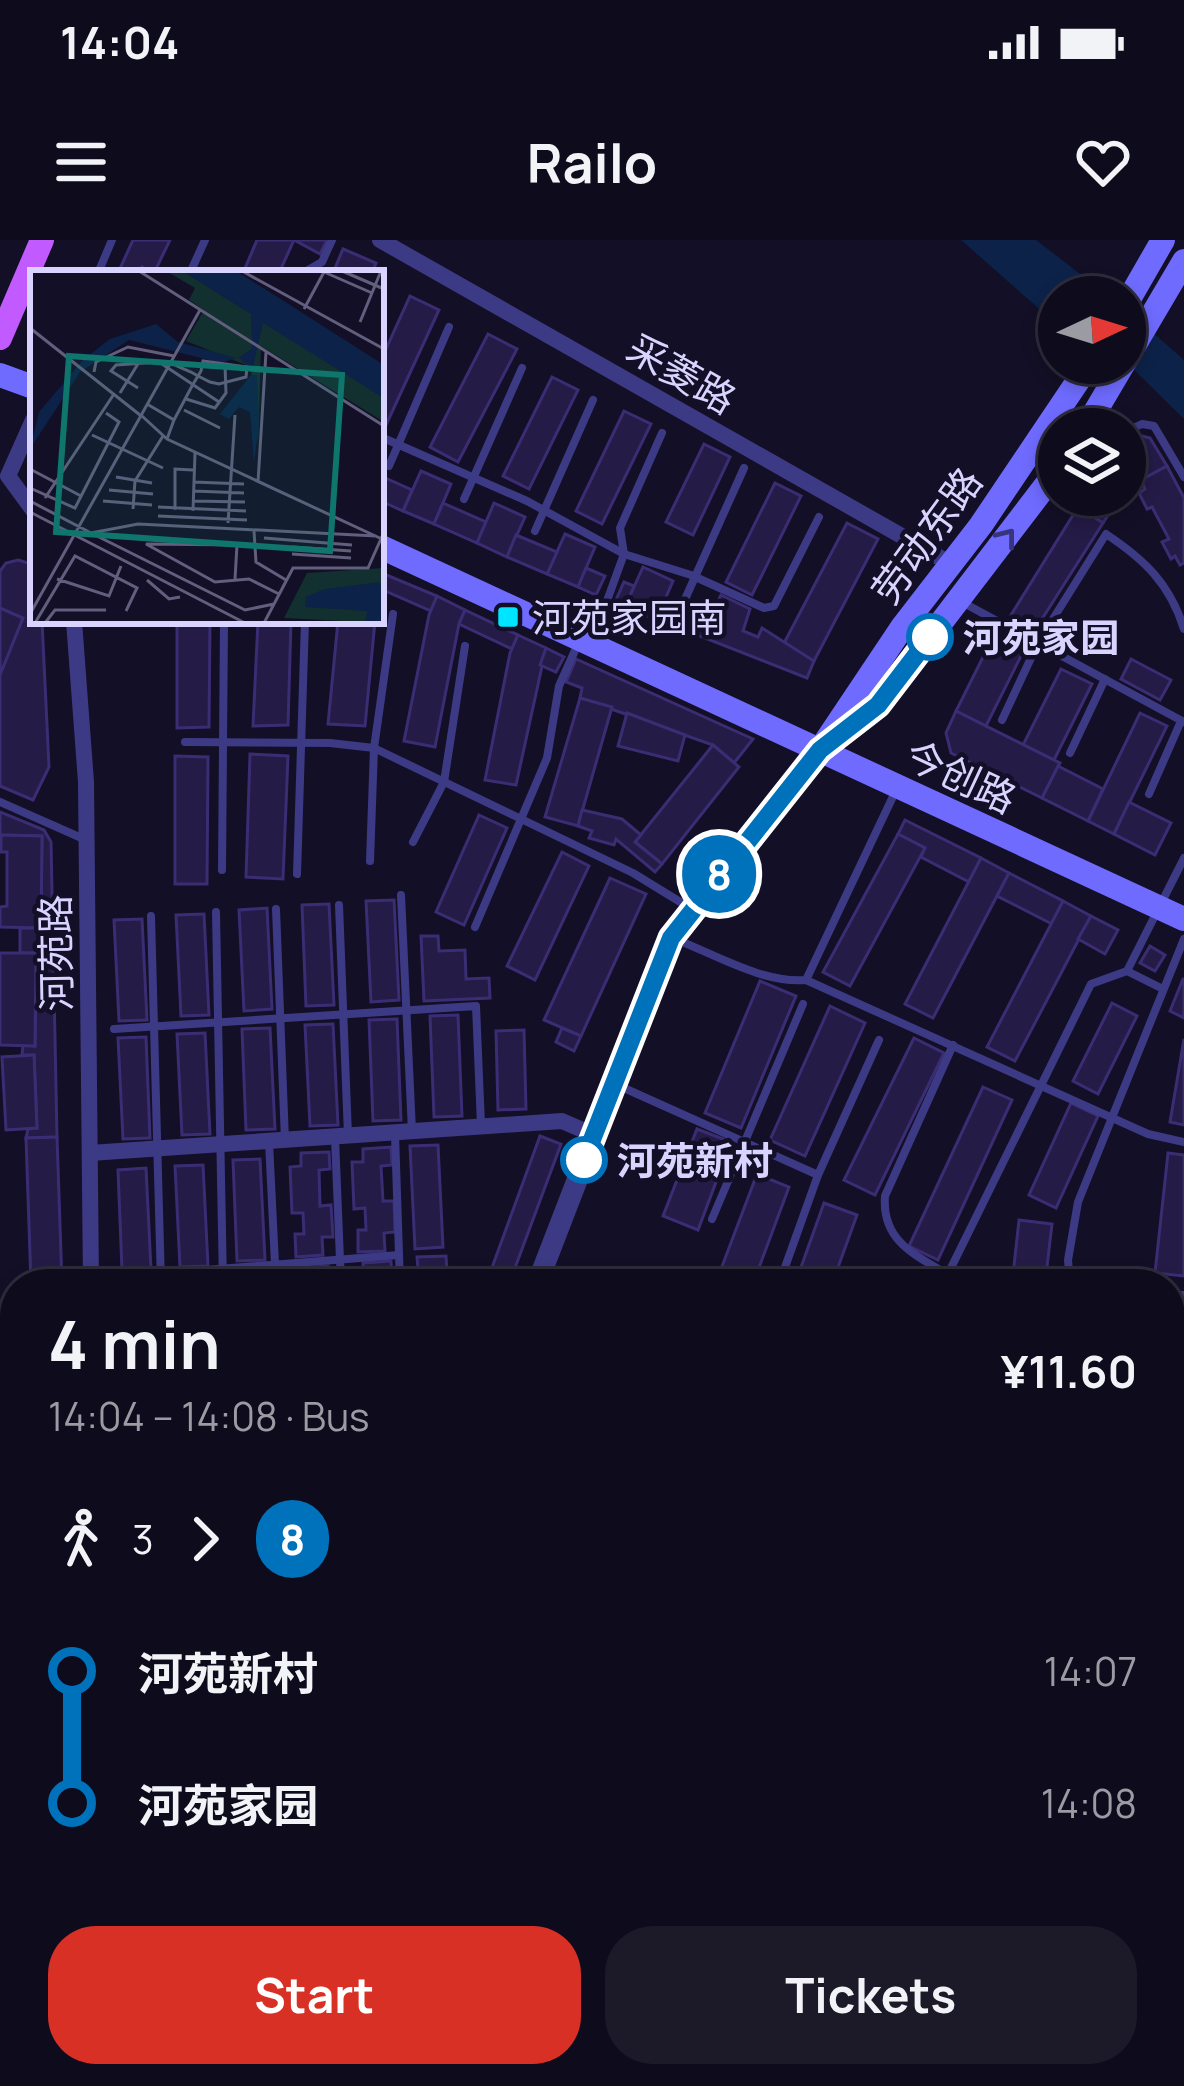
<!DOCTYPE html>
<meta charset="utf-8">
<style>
:root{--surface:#0e0b1c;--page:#1c1929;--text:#f1f3f6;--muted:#9b9ba3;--line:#2e2b3b;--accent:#d93025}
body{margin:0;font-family:Manrope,"Noto Sans SC",sans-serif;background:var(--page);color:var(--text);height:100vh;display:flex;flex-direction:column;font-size:45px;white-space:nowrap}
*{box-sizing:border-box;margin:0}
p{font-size:39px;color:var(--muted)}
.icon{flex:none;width:66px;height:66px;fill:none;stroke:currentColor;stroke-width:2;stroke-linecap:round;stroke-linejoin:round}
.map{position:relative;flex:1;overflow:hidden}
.drawer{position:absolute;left:0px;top:1029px;width:1185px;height:819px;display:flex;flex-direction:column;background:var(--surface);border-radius:48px 48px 0 0;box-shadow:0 6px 18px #0003,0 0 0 3px var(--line)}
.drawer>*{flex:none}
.badge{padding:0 24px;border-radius:39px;font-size:42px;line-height:78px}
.needle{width:78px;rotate:86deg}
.buttons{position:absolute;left:1038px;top:36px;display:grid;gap:24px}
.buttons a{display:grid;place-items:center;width:108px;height:108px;border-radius:50%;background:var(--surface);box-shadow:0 6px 18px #0003,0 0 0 3px var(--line);font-size:60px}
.map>.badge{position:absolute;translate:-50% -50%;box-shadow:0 0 0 6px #fff}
.legs{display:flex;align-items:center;gap:18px;height:132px;padding:0 48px;font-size:39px}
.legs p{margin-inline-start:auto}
.overview{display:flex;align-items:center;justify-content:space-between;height:204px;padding:0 48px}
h1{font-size:66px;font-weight:700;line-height:90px}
.button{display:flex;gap:24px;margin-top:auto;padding:24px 48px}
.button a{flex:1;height:138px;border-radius:48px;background:var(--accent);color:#fff;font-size:48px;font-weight:700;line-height:138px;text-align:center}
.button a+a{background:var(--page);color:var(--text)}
ul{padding:0 48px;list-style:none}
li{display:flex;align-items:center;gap:42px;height:132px;font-size:45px}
li i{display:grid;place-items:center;width:18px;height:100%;margin:0 15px;background:currentColor}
li i::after{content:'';width:30px;height:30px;margin:-15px;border:9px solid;border-radius:50%;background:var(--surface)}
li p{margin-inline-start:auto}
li:first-child i{background:linear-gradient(#0000 50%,currentColor 0)}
li:last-child i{background:linear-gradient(currentColor 50%,#0000 0)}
.status{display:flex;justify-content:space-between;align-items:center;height:84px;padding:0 60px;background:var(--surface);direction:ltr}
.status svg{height:33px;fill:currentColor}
header{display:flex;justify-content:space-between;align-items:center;height:156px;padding:0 48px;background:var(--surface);font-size:54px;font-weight:700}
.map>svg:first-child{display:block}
</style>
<div class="status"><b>14:04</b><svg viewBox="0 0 49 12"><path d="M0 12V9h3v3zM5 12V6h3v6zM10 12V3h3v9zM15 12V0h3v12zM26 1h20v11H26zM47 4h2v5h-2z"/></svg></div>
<header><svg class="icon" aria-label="menu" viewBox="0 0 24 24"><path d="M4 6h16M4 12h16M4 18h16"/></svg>Railo<svg class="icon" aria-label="heart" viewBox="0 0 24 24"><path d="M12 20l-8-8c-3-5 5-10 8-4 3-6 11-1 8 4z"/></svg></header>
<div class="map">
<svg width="1184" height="1846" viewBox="0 0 1184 1846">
<rect width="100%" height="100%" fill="#130f26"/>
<!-- green -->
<path fill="#12302f" d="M1184,1592V1828L1174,1846H1050L1057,1833H1170V1618Z"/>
<!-- water -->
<g fill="#0c2248">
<path d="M961,0H1036L1110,57H1059V81H1053Z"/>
<path d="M1125,68L1184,120V179L1125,121Z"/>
</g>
<!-- building -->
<g fill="#241b47" stroke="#3b2d73" stroke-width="3">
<path d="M133,0H170L154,33L142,27L139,33H118Z"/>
<path d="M257,0H294L279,33H243Z"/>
<path d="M294,0H327L320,14Z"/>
<path d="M343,9L376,23L372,33H333Z"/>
<path d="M410,56L439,70L386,185L381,183V120Z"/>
<path d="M488,94L517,109L458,222L430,207Z"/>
<path d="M552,137L578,150L529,249L503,236Z"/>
<path d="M624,171L651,184L602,284L576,271Z"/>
<path d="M1130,193L1150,198L1167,226L1125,249V196Z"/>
<path d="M704,204L730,217L693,295L666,282Z"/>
<path d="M1167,226L1184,258V323L1180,325L1175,316L1171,319L1162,302L1169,299L1152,267L1147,269L1139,253L1145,249L1141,240Z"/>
<path d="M421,231L451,244L434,284L403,271Z"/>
<path d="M381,236L412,250L403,271L381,261Z"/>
<path d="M775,243L801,256L752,355L726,342Z"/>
<path d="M1086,255H1121L1103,283L1078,267Z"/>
<path d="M443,263L486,282L477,303L434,284Z"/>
<path d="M494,263L525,277L507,317L477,303Z"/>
<path d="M1078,267L1103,283L1035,390L1011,375Z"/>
<path d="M847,283L878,299L814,421L783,405Z"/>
<path d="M565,294L595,307L578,347L547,334Z"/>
<path d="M516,295L557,312L547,334L507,317Z"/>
<path d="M18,320L28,323L33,330V381H42L49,527L33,560L0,546V331L6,323Z"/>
<path d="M643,327L673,341L656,380L625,367Z"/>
<path d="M586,328L605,336L596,355L578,347Z"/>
<path d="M384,334L437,356L431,371L381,349Z"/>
<path d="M624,342L634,346L625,367L615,362Z"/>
<path d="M721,355L750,369L743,391L758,397L762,388L814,421L807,438L692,393L705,366L714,369Z"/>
<path d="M437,356L465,370L459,384L435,507L404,501L429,375Z"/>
<path d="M664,360L700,376L691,396L656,380Z"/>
<path d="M0,368L23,378L0,435Z"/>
<path d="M465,370L518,395L512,409L459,384Z"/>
<path d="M177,381H210L209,487L177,488Z"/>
<path d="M258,381H291L288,485L253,486Z"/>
<path d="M338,381H375L365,486L328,484Z"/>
<path d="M518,395L546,408L516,545L485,540L510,413Z"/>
<path d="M994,395L1024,410L986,486L956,471Z"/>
<path d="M546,408L564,417L556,432L540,425Z"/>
<path d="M576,419L753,499L734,523L713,505L580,458L582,448L566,442Z"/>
<path d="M1131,419L1171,440L1160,460L1121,439Z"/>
<path d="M1061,429L1092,444L1054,520L1023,505Z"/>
<path d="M580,458L612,467L578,586L545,577Z"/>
<path d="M956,471L1060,523L1042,558L951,513L946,493Z"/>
<path d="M627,473L685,495L678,521L618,506Z"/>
<path d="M1140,473L1167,486L1114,594L1088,581Z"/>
<path d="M713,505L739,527L662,624L635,602Z"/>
<path d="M250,514L288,516L283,639L246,637Z"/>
<path d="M175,516L208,517L207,644H175Z"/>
<path d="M1058,526L1103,549L1088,581L1042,558Z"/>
<path d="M1129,562L1171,583L1155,615L1114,594Z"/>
<path d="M582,570L622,579L641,595L635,602L662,624L655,632L616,599L614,605L589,598L592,591L578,586Z"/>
<path d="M0,572L44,590L51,602L57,897L26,898L28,889L37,888L34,815H22L23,805L35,806L36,713H20V688H41L42,596L1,595L0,599Z"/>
<path d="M479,575L507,588L464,685L436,672Z"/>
<path d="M905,580L981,618L969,642L921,617L925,608L898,594Z"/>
<path d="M898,594L925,608L850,746L823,732Z"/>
<path d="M1,595L42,596L41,688L0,687V667L7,666V612H1Z"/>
<path d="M562,612L589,626L535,740L507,726Z"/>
<path d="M981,618L1009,633L933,778L905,764Z"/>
<path d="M1009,633L1063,661L1052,684L997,656Z"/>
<path d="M610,638L646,654L581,796L544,780Z"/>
<path d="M394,660L399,760L371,762L366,661Z"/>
<path d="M1063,661L1091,676L1015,821L987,807Z"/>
<path d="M329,664L334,765L306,766L302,665Z"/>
<path d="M267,668L272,769L244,771L239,670Z"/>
<path d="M204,674L209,775L181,776L176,675Z"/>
<path d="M1091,676L1118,690L1105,714L1078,699Z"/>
<path d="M142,679L147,780L119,781L114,680Z"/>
<path d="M421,696H438L439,711L465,710L466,739L489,738L490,758L424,761Z"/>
<path d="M1150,706L1165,715L1155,731L1140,723Z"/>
<path d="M0,713H36L35,806L0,805Z"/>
<path d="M1183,739H1184V778L1170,771Z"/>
<path d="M760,741L796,756L741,888L705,873Z"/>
<path d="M1112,763L1137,776L1098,854L1073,841Z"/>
<path d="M830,766L865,783L805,916L770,900Z"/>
<path d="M458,775L462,876L434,877L430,776Z"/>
<path d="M397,779L401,880L373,881L369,780Z"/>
<path d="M333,784L338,885L310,886L305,785Z"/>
<path d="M270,788L275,889L246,890L242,789Z"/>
<path d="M562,788L581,796L574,811L556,802Z"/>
<path d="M524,790L526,869L498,870L496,791Z"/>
<path d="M205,793L210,894L182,895L177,794Z"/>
<path d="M146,797L150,898L123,899L118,798Z"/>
<path d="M914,798L944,813L875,955L844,940Z"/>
<path d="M1184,799V885L1170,882Z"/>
<path d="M34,815L37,888L6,890L2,817Z"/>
<path d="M983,847L1012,860L938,1020L909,1006Z"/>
<path d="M1071,863L1098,876L1056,968L1029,955Z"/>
<path d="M697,889L731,902L698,990L663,976Z"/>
<path d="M540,896L561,904L509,1044H486Z"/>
<path d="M57,897L62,1044H31L26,898Z"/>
<path d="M438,905L443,1007L415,1009L410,906Z"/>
<path d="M391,907L392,925L381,926L383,961H394L395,992L384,993L385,1011L358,1012V990H366L365,968L354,969L352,922H363V909Z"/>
<path d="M329,912L330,929L319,930L320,966L331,965L333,997H322L323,1015L296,1017L295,994H304L303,973H292L290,927L301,926V913Z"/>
<path d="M1168,913L1184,915V1036L1155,1033Z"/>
<path d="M260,919L265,1020L237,1021L233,920Z"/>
<path d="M203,925L208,1026L180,1027L175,926Z"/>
<path d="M146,928L151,1029L122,1030L118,930Z"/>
<path d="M757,934L789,947L754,1041L721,1029Z"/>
<path d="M824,963L857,975L832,1044H795Z"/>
<path d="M1019,980L1052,984L1045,1044H1012Z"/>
<path d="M446,1016L447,1032L460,1031L461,1044H419L417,1017Z"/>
<path d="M391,1021L392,1044H364L363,1023Z"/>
<path d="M328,1026V1044H300V1028Z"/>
<path d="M266,1030V1044H238V1032Z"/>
<path d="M1183,1062L1184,1182L1170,1184V1063Z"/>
<path d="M15,1284V1306L0,1307V1285Z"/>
<path d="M0,1395H8L7,1470L0,1469Z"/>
<rect x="0" y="1477" width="15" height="108"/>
<rect x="20" y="1833" width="21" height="13"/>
<rect x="62" y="1833" width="21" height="13"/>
<path d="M457,1833H491L490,1838L485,1837L483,1846H454Z"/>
<path d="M925,1833H961L955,1846H919Z"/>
<path d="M585,1834L619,1840L618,1846H583Z"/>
</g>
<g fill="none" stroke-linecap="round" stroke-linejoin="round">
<!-- service -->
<g stroke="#3d3a85" stroke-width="8">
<path d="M98,33L112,0"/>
<path d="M190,33L205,0"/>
<path d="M303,33L322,22L332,0"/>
<path d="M1125,192L1142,184L1154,186L1184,237"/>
<path d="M381,197L527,261L624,314L691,335L764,368L774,366L819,277"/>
<path d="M389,226L449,87"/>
<path d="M464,259L522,128"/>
<path d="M535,291L593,160"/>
<path d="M686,357L744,228"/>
<path d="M960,361L1184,482"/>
<path d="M584,393L604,369L624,314L620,288L662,193"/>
<path d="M1002,480L1038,403L1106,294C1145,320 1170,344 1184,389"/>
<path d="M185,502L330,503L374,508L633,633L690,668"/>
<path d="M1070,513L1105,439"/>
<path d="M1149,554L1181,481"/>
<path d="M0,562L86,600"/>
<path d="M413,602L444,542L465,406"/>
<path d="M370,621L374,508L393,374"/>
<path d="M222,630L224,381"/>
<path d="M297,634L305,381"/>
<path d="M401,655L412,891"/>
<path d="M339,665L348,895"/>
<path d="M276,669L285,900"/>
<path d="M216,672L223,1044"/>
<path d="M151,676L161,1044"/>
<path d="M475,687L547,518L559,446L577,406"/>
<path d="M675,699C714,714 764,744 806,740L897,548"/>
<path d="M1127,731L1161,748"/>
<path d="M806,740L1148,894L1184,902"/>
<path d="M114,789L476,766L481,885"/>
<path d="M953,805L885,956C881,1008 927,1019 963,1044"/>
<path d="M615,844L818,935"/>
<path d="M395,894L400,1044"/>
<path d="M335,898L341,1044"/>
<path d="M269,902L276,1044"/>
<path d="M712,979L803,764"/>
<path d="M948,1034L1091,744L1127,731L1184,618"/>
<path d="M129,1036L399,1015"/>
<path d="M779,1044L818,935L879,800"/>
<path d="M1070,1044L1068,1020L1078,962L1184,699"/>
<path d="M1170,1055H1184"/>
<path d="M0,1162L15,1161"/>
<path d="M0,1176V1211"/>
<path d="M1170,1204L1184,1203"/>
<path d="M0,1473H15"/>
<path d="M6,1846L3,1681L7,1671L8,1591"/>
<path d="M51,1846V1833"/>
</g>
<!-- minor -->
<g stroke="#3d3a85" stroke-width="16">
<path d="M380,0L951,324"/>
<path d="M33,180L8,236L33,270"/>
<path d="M74,381L86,542L91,1044"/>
<path d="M90,913L562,881L594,895"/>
<path d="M1170,1322L1184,1321"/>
<path d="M0,1332H15"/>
<path d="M1170,1577L1184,1551"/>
<path d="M107,1833L108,1846"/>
<path d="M1027,1846L1034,1833"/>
</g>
<!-- tertiary -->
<g stroke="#3d3a85" stroke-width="21">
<path d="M537,1044L671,697L820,510"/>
<path d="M234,1846L239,1833"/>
</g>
<!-- secondary -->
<g stroke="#6f6bff" stroke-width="24">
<path d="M1125,66L1163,0"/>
<path d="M0,135L33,147"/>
<path d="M1085,189L1184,21"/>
<path d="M381,307L1184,679"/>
<path d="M841,494L878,465L1059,228"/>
<path d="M820,510L903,386L981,285L1090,123"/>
</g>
<!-- primary -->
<path stroke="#c25bff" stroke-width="24" d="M0,98L42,0"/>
</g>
<!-- one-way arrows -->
<defs><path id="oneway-chevron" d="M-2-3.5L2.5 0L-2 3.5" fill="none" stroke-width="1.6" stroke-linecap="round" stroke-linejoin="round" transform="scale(3)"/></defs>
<use stroke="#38347d" href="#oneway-chevron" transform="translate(1007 297) rotate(-52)"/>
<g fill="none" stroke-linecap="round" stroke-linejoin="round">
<defs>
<path id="line-1" d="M584,920L671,698L820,510L878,465L930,397"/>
</defs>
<!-- line-1 casing -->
<use href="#line-1" stroke="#fff" stroke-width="27"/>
<!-- line-1 -->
<use href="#line-1" stroke="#0072bc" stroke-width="18"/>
</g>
<!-- markers -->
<rect fill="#00e5ff" stroke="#130f26" stroke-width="4.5" x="496" y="365" width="24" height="24" rx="6"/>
<g fill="#fff" stroke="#0072bc" stroke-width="6">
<circle cx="930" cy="397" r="21"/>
<circle cx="584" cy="920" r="21"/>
</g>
<g text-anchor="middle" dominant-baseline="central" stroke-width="9" stroke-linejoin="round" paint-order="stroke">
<!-- street labels -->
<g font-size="39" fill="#d9d4ff" stroke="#130f26">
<text transform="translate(682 133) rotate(30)">采菱路</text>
<text transform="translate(926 295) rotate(-54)">劳动东路</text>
<text transform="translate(961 536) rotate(25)">今创路</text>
<text transform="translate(55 713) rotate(-91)">河苑路</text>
</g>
<!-- poi labels -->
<g font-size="39" fill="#d9d4ff" stroke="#130f26" text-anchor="start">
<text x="532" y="377">河苑家园南</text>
</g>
<!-- stop labels -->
<g font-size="39" font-weight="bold" fill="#d9d4ff" stroke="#130f26" text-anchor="start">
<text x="963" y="397">河苑家园</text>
<text x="617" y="920">河苑新村</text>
</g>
</g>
<!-- overview -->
<g transform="translate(30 30)">
<rect width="354" height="354" fill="#130f26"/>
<path d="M136,1H153L354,128V152L231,76L228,175L221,97L156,71L174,40L159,30L165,18ZM354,298V353L254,348L277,303Z" fill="#12302f"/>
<path d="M153,1H206L246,26L354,95V128L233,53L222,101L209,87L222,79L221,44ZM126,54L148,72L206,88L191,93L99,70L50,102L0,179L9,142L53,90L80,69ZM221,105H227L229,154L224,192L220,142L209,137L199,149L190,144ZM350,312L354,353H335L337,341L275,337L276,327L294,319Z" fill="#0c2248"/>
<path fill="none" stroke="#625e7d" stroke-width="3" d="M109,1L354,156M212,1L354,79M312,1L354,19M294,2L342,23M274,39L294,2M330,52L351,1M0,58L110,145M141,93L149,97L161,102L168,106L180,112L189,114L216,107L217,97L173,91L171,101L162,116L144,150M64,102L66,92L98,77L144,86M108,118L81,101L86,95L129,92L189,132M90,123L111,89M156,129L185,138L196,123L195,95M117,134L144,150L137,169M154,140L190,158M112,146L137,169L354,270M62,165L133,198M0,199L51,226M86,207L122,213M163,212L214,214M228,212L236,82M0,218L45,238L89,152L76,143M79,220L123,224M163,221L214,223M15,228L84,124M0,231L61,263L108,254L346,266M73,231L122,235M163,231L215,232M128,237L216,241M103,239L105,211L133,166M145,240V199L163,200M163,241L165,183M0,242L215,353M128,246L217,250M198,253L205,145M224,261L226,292L256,310M61,263L215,340L244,334M234,268L322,275M262,277L321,281M262,284L321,288M27,309L79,326L91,296M205,309L207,275L116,274L185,312L219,309L249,324M117,310L139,329L150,327M0,344L170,40M5,353L45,286L107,318L96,341M15,353L25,340H76M234,353L263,298H338L354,262"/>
<path fill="#0f766e" fill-opacity="0.15" stroke="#0f766e" stroke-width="6" d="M39,86L312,105L300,281L26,262Z"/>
<rect width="354" height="354" fill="none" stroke="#d9d4ff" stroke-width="6"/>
</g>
</svg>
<div class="buttons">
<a><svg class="needle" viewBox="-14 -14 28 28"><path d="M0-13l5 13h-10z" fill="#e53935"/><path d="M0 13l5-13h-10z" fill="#9b9ba3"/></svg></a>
<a><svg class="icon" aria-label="layers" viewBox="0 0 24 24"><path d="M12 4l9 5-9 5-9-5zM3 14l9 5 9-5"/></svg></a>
</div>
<b class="badge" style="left:719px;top:634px;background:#0072bc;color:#fff">8</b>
<section class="drawer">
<div class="overview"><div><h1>4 min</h1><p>14:04 – 14:08 · Bus</p></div><b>¥11.60</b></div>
<div class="legs"><svg class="icon" aria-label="walk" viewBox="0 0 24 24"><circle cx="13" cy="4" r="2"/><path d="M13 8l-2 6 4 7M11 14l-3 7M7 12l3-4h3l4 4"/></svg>3<svg class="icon" aria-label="forward" viewBox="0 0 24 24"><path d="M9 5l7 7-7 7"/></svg><b class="badge" style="background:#0072bc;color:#fff">8</b></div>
<ul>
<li><i style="color:#0072bc"></i><b>河苑新村</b><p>14:07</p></li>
<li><i style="color:#0072bc"></i><b>河苑家园</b><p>14:08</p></li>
</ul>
<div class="button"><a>Start</a><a>Tickets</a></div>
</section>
</div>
